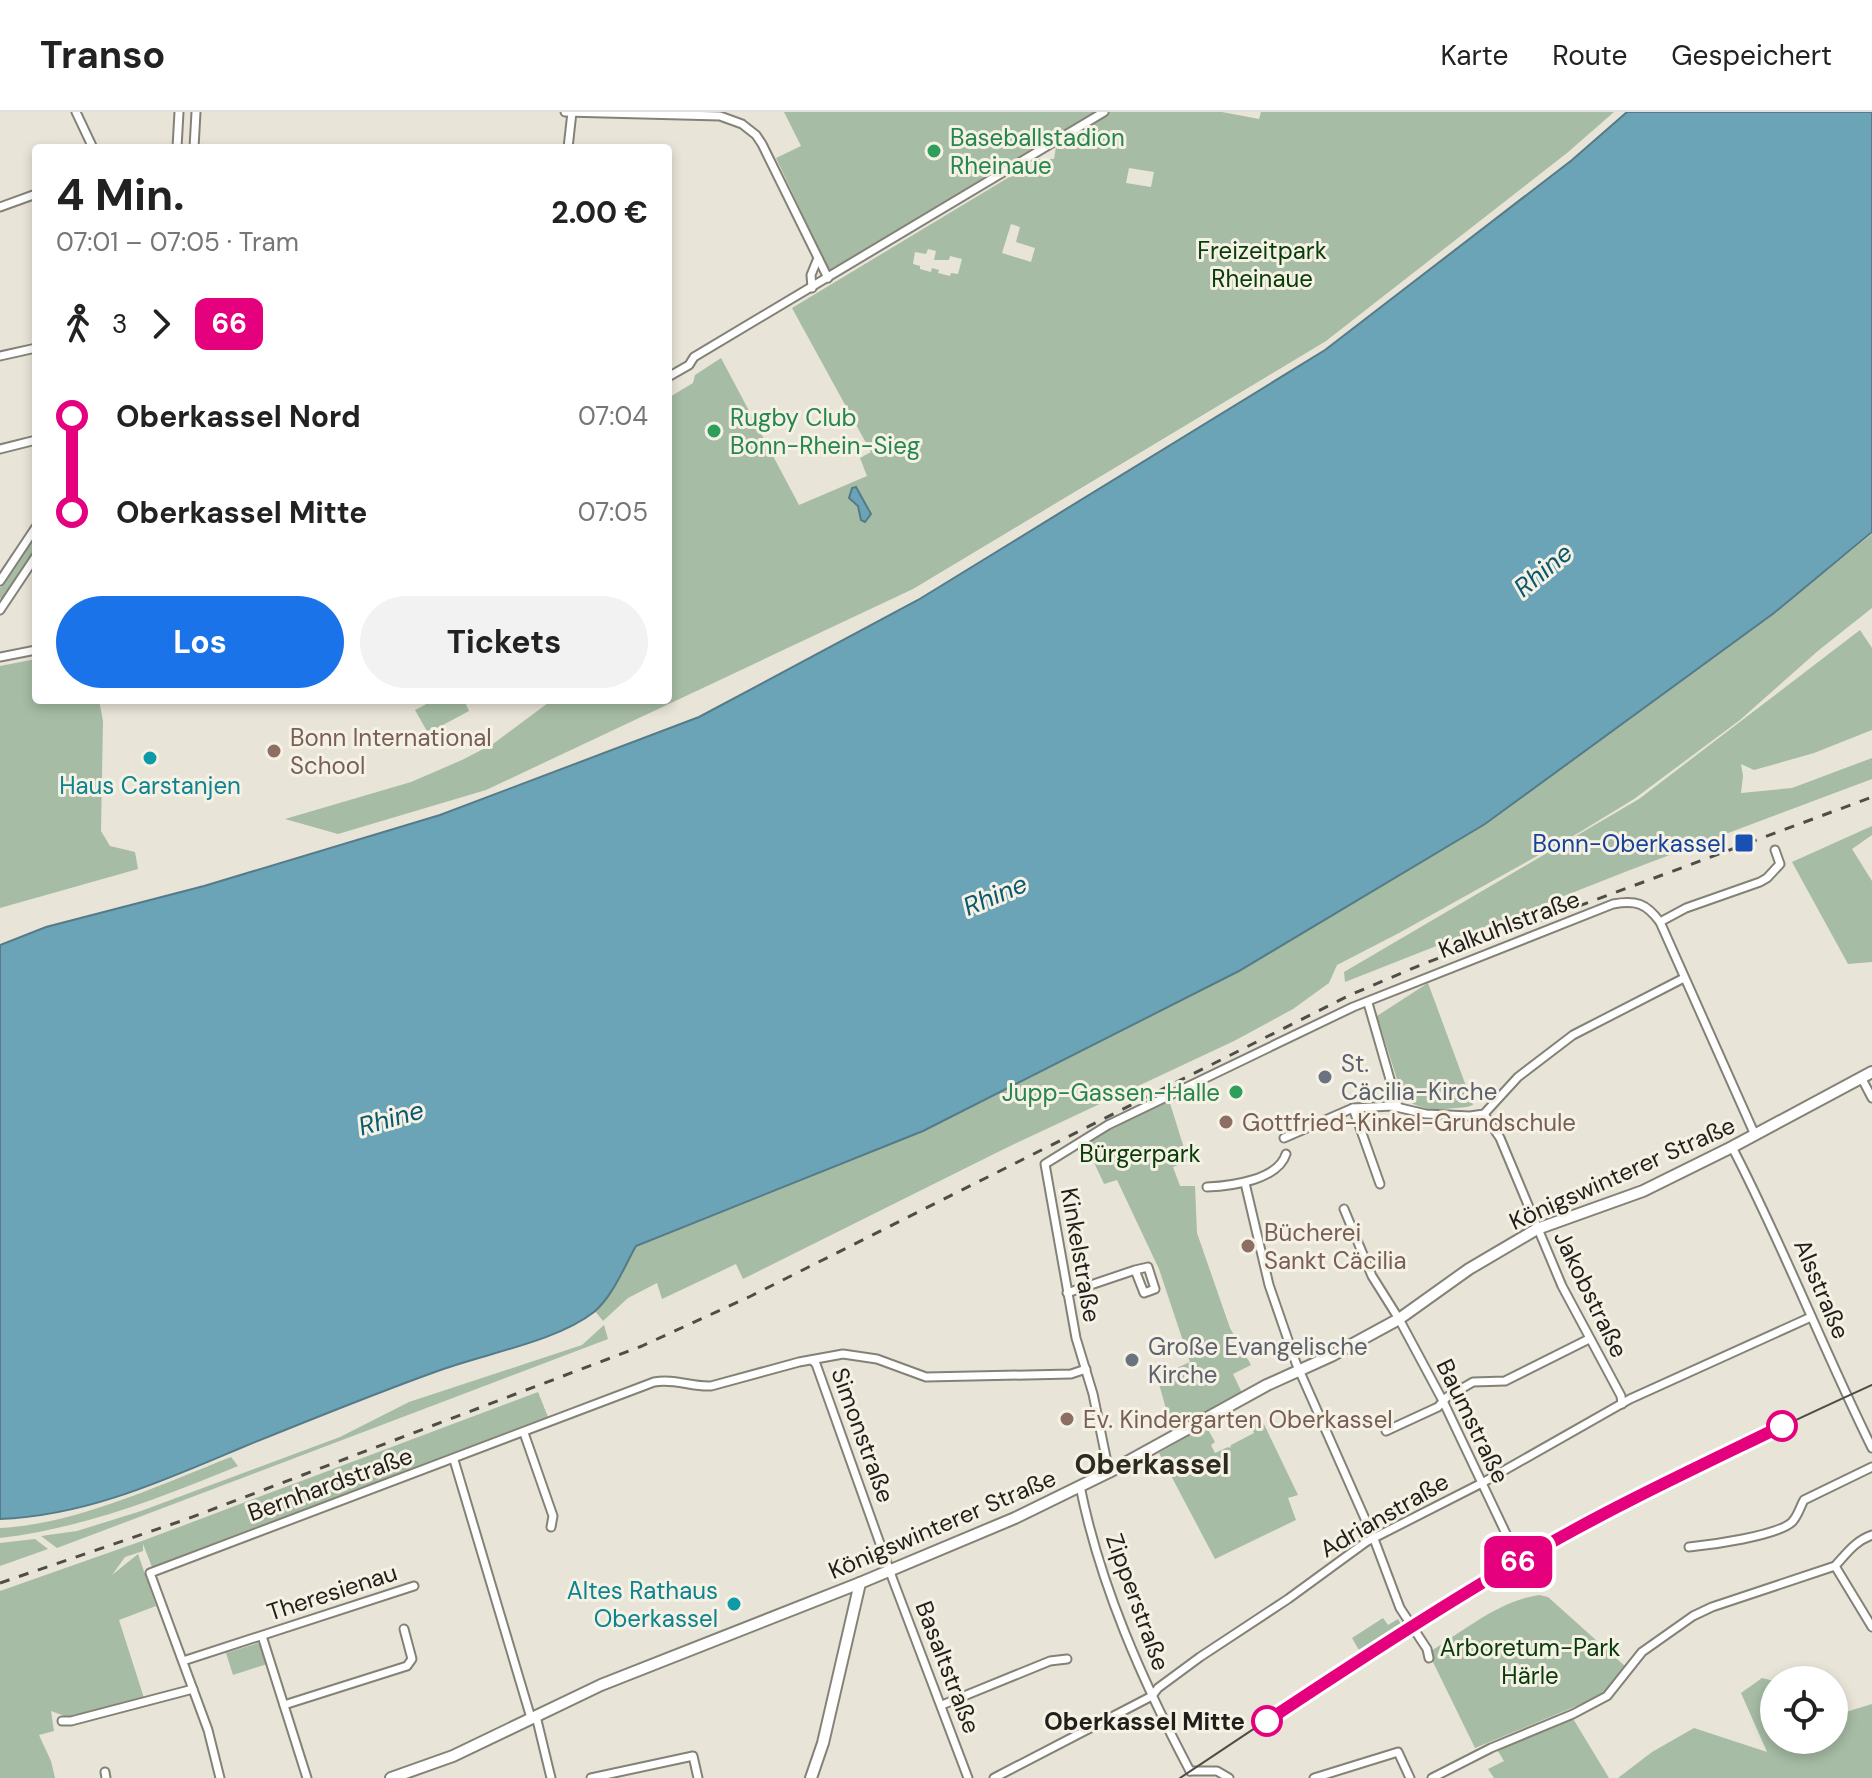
<!DOCTYPE html>
<html lang="de">
<meta charset="utf-8">
<style>
:root{--surface:#fff;--page:#f2f2f2;--text:#222;--muted:#767676;--line:#e0e0e0;--accent:#1a73e8}
body{margin:0;font-family:"DM Sans",sans-serif;background:var(--page);color:var(--text);height:100vh;display:flex;flex-direction:column;font-size:30px;white-space:nowrap}
*{box-sizing:border-box;margin:0}
p{font-size:26px;color:var(--muted)}
.icon{flex:none;width:44px;height:44px;fill:none;stroke:currentColor;stroke-width:2;stroke-linecap:round;stroke-linejoin:round}
.map{position:relative;flex:1;overflow:hidden}
.panel{position:absolute;left:32px;top:32px;width:640px;height:560px;display:flex;flex-direction:column;background:var(--surface);border-radius:8px;box-shadow:0 4px 12px #0003}
.panel>*{flex:none}
.badge{padding:0 16px;border-radius:12px;font-size:28px;line-height:52px}
.tools{position:absolute;left:1760px;top:1554px;display:grid;gap:16px}
.tools a{display:grid;place-items:center;width:88px;height:88px;border-radius:50%;background:var(--surface);box-shadow:0 4px 12px #0003;font-size:40px}
.map>.badge{position:absolute;translate:-50% -50%;box-shadow:0 0 0 4px #fff}
.legs{display:flex;align-items:center;gap:12px;height:88px;padding:0 24px;font-size:26px}
.legs p{margin-inline-start:auto}
.summary{display:flex;align-items:center;justify-content:space-between;height:136px;padding:0 24px}
h1{font-size:44px;font-weight:700;line-height:60px}
.cta{display:flex;gap:16px;margin-top:auto;padding:16px 24px}
.cta a{flex:1;height:92px;border-radius:48px;background:var(--accent);color:#fff;font-size:32px;font-weight:700;line-height:92px;text-align:center}
.cta a+a{background:var(--page);color:var(--text)}
ul{padding:0 24px;list-style:none}
li{display:flex;align-items:center;gap:28px;height:96px;font-size:30px}
li i{display:grid;place-items:center;width:12px;height:100%;margin:0 10px;background:currentColor}
li i::after{content:'';width:20px;height:20px;margin:-10px;border:6px solid;border-radius:50%;background:var(--surface)}
li p{margin-inline-start:auto}
li:first-child i{background:linear-gradient(#0000 50%,currentColor 0)}
li:last-child i{background:linear-gradient(currentColor 50%,#0000 0)}
header{display:flex;align-items:center;gap:48px;box-sizing:border-box;height:112px;padding:0 40px;background:var(--surface);border-bottom:2px solid var(--line)}
header strong{font-size:38px}
nav{display:flex;gap:44px;margin-inline-start:auto;font-size:28px}
.map>svg:first-child{display:block}
</style>
<header>
<strong>Transo</strong>
<nav><a>Karte</a><a>Route</a><a>Gespeichert</a></nav>
</header>
<div class="map">
<svg width="1872" height="1666" viewBox="0 0 1872 1666">
<rect width="100%" height="100%" fill="#e8e4d8"/>
<!-- green -->
<g fill="#a6bca4" fill-rule="evenodd">
<path d="M784,0H1099L830,160L776,46L801,34Z"/>
<path d="M1108,0H1222L1259,7L1261,0H1614L1567,41L1326,229L913,477L486,678L338,722L285,707L411,670L462,648L493,632L552,588H668V286L693,271L695,263L721,246L799,393L867,364L860,346L871,340L792,196L1039,47H1054L1056,35ZM1129,56L1154,60L1151,75L1126,71ZM1011,112L1020,115L1016,130L1035,136L1031,150L1002,141ZM928,137L936,139L934,148H949L950,144L962,147L958,162L951,161L950,164L938,161L939,158L932,156L931,160L920,157V154L913,152L915,140L926,142Z"/>
<path d="M36,421V437L3,488L0,486V476Z"/>
<path d="M1872,422V496L1819,538L1740,608L1634,687L1580,720L1399,821L1337,853L1329,871L1293,897L1234,929L1006,1036L743,1167L736,1152L662,1187L657,1171L628,1186L603,1209L595,1199L612,1176L636,1134L923,1019L1239,859L1485,712L1774,501Z"/>
<path d="M1860,518L1872,536V618L1814,641L1754,658L1741,652L1743,664L1741,681L1792,676L1872,646V667L1630,758L1345,870L1344,860L1639,687Z"/>
<path d="M36,547V588H99L103,609L101,719L110,734L135,740L138,757L0,796V554Z"/>
<path d="M434,588H464L469,599L428,621L415,598Z"/>
<path d="M1872,714V723L1852,737L1872,769V850L1848,852L1792,750Z"/>
<path d="M1428,871L1473,993L1467,995C1443,997 1419,1002 1402,983L1377,904Z"/>
<path d="M1169,988L1188,1049L1173,1055L1180,1074H1195L1197,1121L1230,1216L1251,1253L1233,1262L1242,1281L1172,1318L1157,1265L1190,1250L1159,1157L1117,1068L1104,1072L1085,1031Z"/>
<path d="M604,1213L608,1227L126,1410L57,1436L41,1424L77,1419L141,1399L340,1325L409,1290L582,1233Z"/>
<path d="M538,1280L548,1305L152,1455L143,1432V1439L125,1445L112,1463L138,1442L156,1494L119,1508L144,1586L70,1606L51,1599L54,1619L39,1623L51,1649L55,1666H0V1479L142,1429Z"/>
<path d="M1260,1304L1298,1383L1288,1386L1296,1408L1215,1447L1159,1341L1206,1314L1215,1330L1211,1333L1215,1341L1228,1335L1230,1336L1231,1333L1254,1321L1248,1310Z"/>
<path d="M231,1345L238,1354C160,1386 84,1416 0,1426V1416C77,1412 159,1373 231,1345Z"/>
<path d="M35,1427L48,1437L0,1454V1431Z"/>
<path d="M1539,1483L1548,1485L1626,1555L1603,1583L1475,1636L1431,1546V1539C1465,1518 1499,1489 1539,1483Z"/>
<path d="M1383,1506L1388,1513L1398,1507L1401,1512L1359,1538L1352,1526Z"/>
<path d="M258,1531L262,1535L267,1552L233,1563L226,1541Z"/>
<path d="M1762,1566L1774,1569V1628H1834V1594L1846,1600L1872,1592V1666H1618L1652,1640L1694,1616L1767,1640L1741,1581Z"/>
<path d="M1572,1605L1609,1666H1494L1488,1657L1504,1649L1496,1636Z"/>
</g>
<!-- water -->
<g fill="#6ba3b7" stroke="#557b88" stroke-width="2">
<path d="M1627,0H1872V420L1774,501L1485,712L1239,859L923,1019L636,1134C624,1155 613,1184 594,1200C556,1230 482,1242 435,1260C371,1283 307,1309 243,1335C165,1368 86,1404 0,1407V833L46,815L204,774L440,703L699,605L918,488L1325,238L1572,48Z"/>
<path d="M856,375L871,402L865,410L861,408L858,394L849,386L852,376Z"/>
</g>
<g fill="none" stroke-linecap="round" stroke-linejoin="round">
<defs>
<g id="minor">
<path d="M76,0L93,36"/>
<path d="M565,0L720,4L742,12L756,23L762,32L828,166"/>
<path d="M177,36L179,0"/>
<path d="M194,36L196,0"/>
<path d="M568,36L572,0"/>
<path d="M0,95L36,82"/>
<path d="M812,176L811,163L818,146"/>
<path d="M0,244L36,236"/>
<path d="M668,265L689,253L694,245L1104,0"/>
<path d="M0,337L36,328"/>
<path d="M0,469L36,415"/>
<path d="M0,498L36,444"/>
<path d="M0,545L36,538"/>
<path d="M1660,810L1686,796L1760,770L1767,766L1780,752L1775,738"/>
<path d="M1368,891L1398,995"/>
<path d="M1861,965L1872,986"/>
<path d="M1353,996L1380,1072"/>
<path d="M1484,1002L1500,1026L1562,1174L1621,1284L1622,1292"/>
<path d="M1284,1026L1353,996L1392,994L1426,1002L1470,1004L1484,1002L1518,965L1573,923L1684,866"/>
<path d="M1732,1035C1783,1133 1823,1237 1872,1336"/>
<path d="M1245,1071L1269,1173L1296,1251L1374,1427L1400,1496L1427,1537L1429,1546"/>
<path d="M1207,1075C1231,1074 1278,1068 1286,1042"/>
<path d="M1344,1097L1372,1164L1399,1207L1443,1289L1510,1430"/>
<path d="M1067,1181L1135,1158L1144,1181L1155,1177L1148,1155L1135,1158"/>
<path d="M812,1248L816,1252L893,1468L968,1666"/>
<path d="M1386,1319L1438,1295L1447,1285L1473,1270L1505,1269L1589,1227"/>
<path d="M524,1321L553,1404L551,1415"/>
<path d="M454,1348L531,1606"/>
<path d="M1109,1360L1093,1282L1076,1226L1045,1052L1108,1013L1353,895L1613,792C1636,788 1646,791 1660,810L1755,1023"/>
<path d="M1080,1374C1100,1474 1143,1570 1190,1659"/>
<path d="M1689,1435C1710,1433 1777,1424 1792,1410C1798,1404 1800,1395 1804,1388L1872,1355"/>
<path d="M1835,1454L1872,1515"/>
<path d="M262,1524L307,1666"/>
<path d="M183,1549L414,1474"/>
<path d="M284,1593L407,1554L412,1547L404,1517"/>
<path d="M942,1593L1050,1549L1067,1547"/>
<path d="M536,1604L551,1666"/>
<path d="M62,1609H71L193,1577"/>
<path d="M1190,1659H1217L1229,1666"/>
<path d="M105,1660L106,1666"/>
<path d="M220,1666L208,1618L150,1461L654,1270C674,1266 691,1275 711,1274L799,1250L843,1242L877,1247L926,1265L1071,1262L1086,1257"/>
<path d="M591,1666L693,1644L698,1666"/>
<path d="M994,1666L1152,1584L1158,1576L1200,1545L1288,1487L1366,1430L1482,1371L1630,1287L1811,1205"/>
<path d="M1314,1666L1398,1640L1410,1666"/>
<path d="M1432,1666L1491,1636L1573,1602L1607,1584L1642,1540L1693,1504L1712,1495L1835,1454C1847,1441 1855,1429 1872,1423"/>
</g>
<g id="secondary">
<path d="M391,1666L453,1644L601,1573L860,1471L1015,1406L1109,1360L1267,1273L1331,1244L1399,1207L1469,1157L1537,1117L1643,1079L1732,1035L1872,960"/>
<path d="M811,1666L823,1631L860,1471"/>
</g>
</defs>
<!-- minor casing -->
<use href="#minor" stroke="#848176" stroke-width="11"/>
<!-- secondary casing -->
<use href="#secondary" stroke="#848176" stroke-width="14"/>
<!-- minor -->
<use href="#minor" stroke="#fff" stroke-width="7"/>
<!-- secondary -->
<use href="#secondary" stroke="#fff" stroke-width="10"/>
<!-- tram -->
<path stroke="#4f4d47" stroke-width="2" d="M1180,1666C1296,1589 1412,1509 1534,1441C1644,1379 1758,1325 1872,1273"/>
<!-- rail -->
<path stroke="#4f4d47" stroke-width="3" stroke-dasharray="10 10" stroke-linecap="butt" d="M0,1471L187,1407L642,1234L751,1184L1350,883L1423,852L1872,685"/>
</g>
<g fill="none" stroke-linecap="round" stroke-linejoin="round">
<defs>
<path id="line-1" d="M1267,1609C1354,1551 1441,1494 1531,1442C1612,1395 1698,1355 1782,1314"/>
</defs>
<!-- line-1 casing -->
<use href="#line-1" stroke="#fff" stroke-width="18"/>
<!-- line-1 -->
<use href="#line-1" stroke="#e5007d" stroke-width="12"/>
</g>
<!-- markers -->
<g fill="#2e9e5b" stroke="#f5f1e5" stroke-width="3">
<circle cx="934" cy="39" r="8"/>
<circle cx="714" cy="319" r="8"/>
<circle cx="1236" cy="980" r="8"/>
</g>
<g fill="#8d6e63" stroke="#f5f1e5" stroke-width="3">
<circle cx="274" cy="639" r="8"/>
<circle cx="1226" cy="1010" r="8"/>
<circle cx="1248" cy="1134" r="8"/>
<circle cx="1067" cy="1307" r="8"/>
</g>
<g fill="#0f9aa8" stroke="#f5f1e5" stroke-width="3">
<circle cx="150" cy="646" r="8"/>
<circle cx="734" cy="1492" r="8"/>
</g>
<rect fill="#1a4fb4" stroke="#f5f1e5" stroke-width="3" x="1734" y="721" width="20" height="20" rx="4"/>
<g fill="#6b7280" stroke="#f5f1e5" stroke-width="3">
<circle cx="1325" cy="965" r="8"/>
<circle cx="1132" cy="1248" r="8"/>
</g>
<g fill="#fff" stroke="#e5007d" stroke-width="4">
<circle cx="1782" cy="1314" r="14"/>
<circle cx="1267" cy="1609" r="14"/>
</g>
<g text-anchor="middle" dominant-baseline="central" stroke-width="6" stroke-linejoin="round" paint-order="stroke">
<!-- leisure labels -->
<g font-size="24" fill="#27864d" stroke="#f5f1e5" text-anchor="start">
<text x="950" y="25">Baseballstadion<tspan x="950" dy="28">Rheinaue</tspan></text>
<text x="730" y="305">Rugby Club<tspan x="730" dy="28">Bonn-Rhein-Sieg</tspan></text>
<text x="1220" y="980" text-anchor="end">Jupp-Gassen-Halle</text>
</g>
<!-- park labels -->
<g font-size="24" fill="#073c09" stroke="#f5f1e5">
<text x="1262" y="138">Freizeitpark<tspan x="1262" dy="28">Rheinaue</tspan></text>
<text x="1140" y="1041">Bürgerpark</text>
<text x="1530" y="1535">Arboretum-Park<tspan x="1530" dy="28">Härle</tspan></text>
</g>
<!-- education labels -->
<g font-size="24" fill="#785e54" stroke="#f5f1e5" text-anchor="start">
<text x="290" y="625">Bonn International<tspan x="290" dy="28">School</tspan></text>
<text x="1242" y="1010">Gottfried-Kinkel-Grundschule</text>
<text x="1264" y="1120">Bücherei<tspan x="1264" dy="28">Sankt Cäcilia</tspan></text>
<text x="1083" y="1307">Ev. Kindergarten Oberkassel</text>
</g>
<!-- culture labels -->
<g font-size="24" fill="#0d838f" stroke="#f5f1e5">
<text x="150" y="673">Haus Carstanjen</text>
<text x="718" y="1478" text-anchor="end">Altes Rathaus<tspan x="718" dy="28">Oberkassel</tspan></text>
</g>
<!-- transit labels -->
<g font-size="24" fill="#164399" stroke="#f5f1e5" text-anchor="end">
<text x="1726" y="731">Bonn-Oberkassel</text>
</g>
<!-- street labels -->
<g font-size="24" fill="#211f1b" stroke="#f5f1e5">
<text transform="translate(1509 812) rotate(-21)">Kalkuhlstraße</text>
<text transform="translate(1622 1061) rotate(-24)">Königswinterer Straße</text>
<text transform="translate(1081 1143) rotate(80)">Kinkelstraße</text>
<text transform="translate(1822 1177) rotate(67)">Alsstraße</text>
<text transform="translate(1591 1182) rotate(64)">Jakobstraße</text>
<text transform="translate(1473 1309) rotate(64)">Baumstraße</text>
<text transform="translate(863 1323) rotate(70)">Simonstraße</text>
<text transform="translate(330 1372) rotate(-20)">Bernhardstraße</text>
<text transform="translate(1384 1403) rotate(-30)">Adrianstraße</text>
<text transform="translate(942 1412) rotate(-23)">Königswinterer Straße</text>
<text transform="translate(332 1480) rotate(-18)">Theresienau</text>
<text transform="translate(1138 1490) rotate(70)">Zipperstraße</text>
<text transform="translate(948 1555) rotate(69)">Basaltstraße</text>
</g>
<!-- worship labels -->
<g font-size="24" fill="#5b616d" stroke="#f5f1e5" text-anchor="start">
<text x="1341" y="951">St.<tspan x="1341" dy="28">Cäcilia-Kirche</tspan></text>
<text x="1148" y="1234">Große Evangelische<tspan x="1148" dy="28">Kirche</tspan></text>
</g>
<!-- stop labels -->
<g font-size="24" font-weight="bold" fill="#211f1b" stroke="#f5f1e5" text-anchor="end">
<text x="1245" y="1609">Oberkassel Mitte</text>
</g>
<!-- water labels -->
<g font-size="26" font-style="italic" fill="#0a596e" stroke="#f5f1e5">
<text transform="translate(1543 458) rotate(-40)">Rhine</text>
<text transform="translate(995 783) rotate(-23)">Rhine</text>
<text transform="translate(391 1006) rotate(-16)">Rhine</text>
</g>
<!-- quarter labels -->
<g font-size="28" font-weight="bold" fill="#2d2b21" stroke="#f5f1e5">
<text x="1152" y="1352">Oberkassel</text>
</g>
</g>
</svg>
<div class="tools">
<a><svg class="icon" aria-label="locate" viewBox="0 0 24 24"><circle cx="12" cy="12" r="6"/><path d="M12 2v4M12 18v4M2 12h4M18 12h4"/></svg></a>
</div>
<b class="badge" style="left:1518px;top:1450px;background:#e5007d;color:#fff">66</b>
<section class="panel">
<div class="summary"><div><h1>4 Min.</h1><p>07:01 – 07:05 · Tram</p></div><b>2.00 €</b></div>
<div class="legs"><svg class="icon" aria-label="walk" viewBox="0 0 24 24"><circle cx="13" cy="4" r="2"/><path d="M13 8l-2 6 4 7M11 14l-3 7M7 12l3-4h3l4 4"/></svg>3<svg class="icon" aria-label="forward" viewBox="0 0 24 24"><path d="M9 5l7 7-7 7"/></svg><b class="badge" style="background:#e5007d;color:#fff">66</b></div>
<ul>
<li><i style="color:#e5007d"></i><b>Oberkassel Nord</b><p>07:04</p></li>
<li><i style="color:#e5007d"></i><b>Oberkassel Mitte</b><p>07:05</p></li>
</ul>
<div class="cta"><a>Los</a><a>Tickets</a></div>
</section>
</div>
